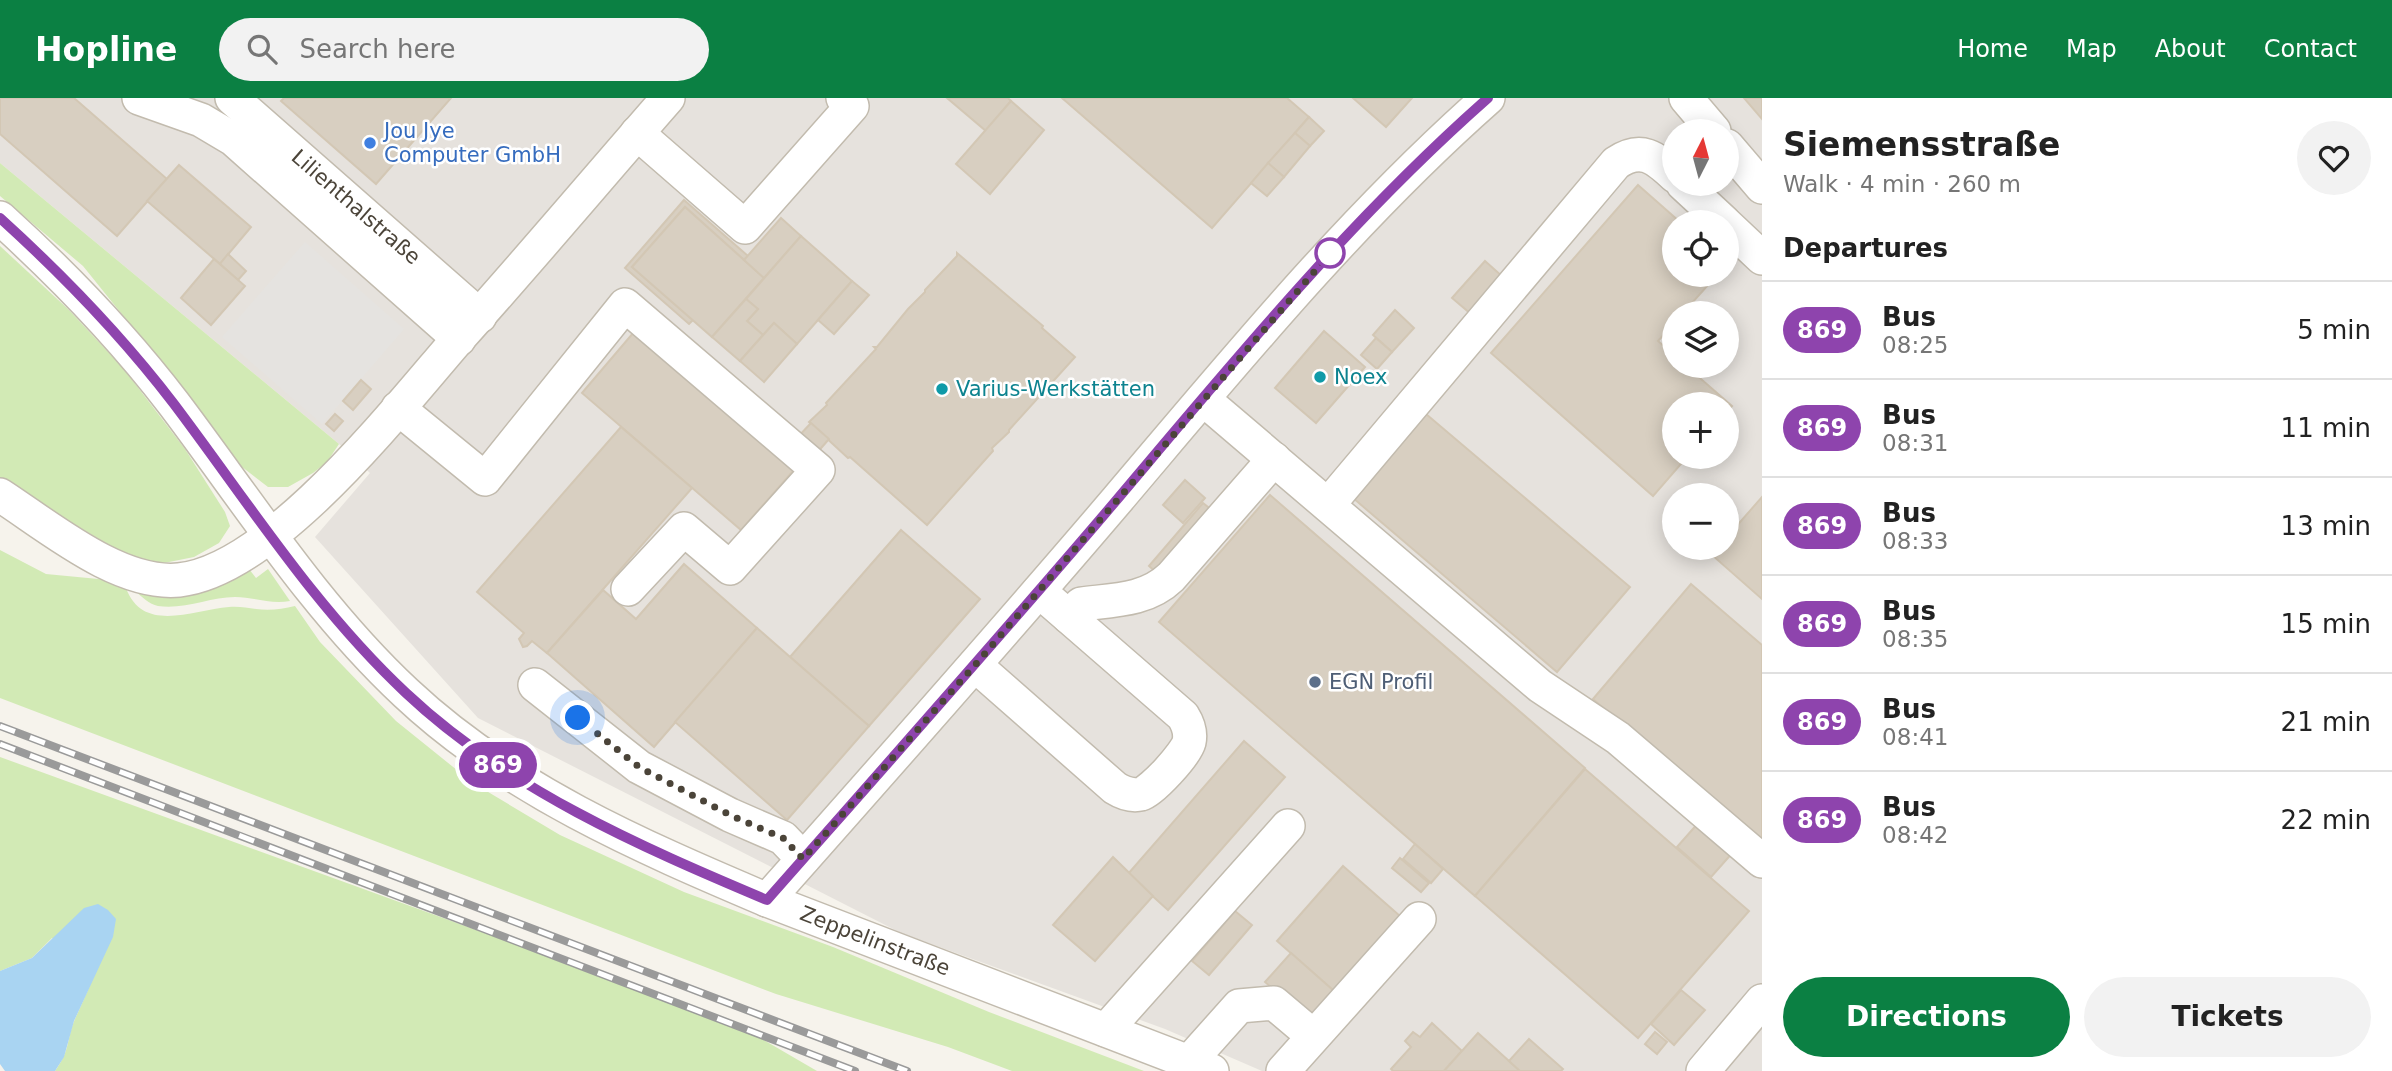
<!DOCTYPE html>
<meta charset="utf-8">
<style>
:root{--surface:#fff;--page:#f2f2f2;--text:#222;--muted:#767676;--line:#e0e0e0;--accent:#0b8043}
body{margin:0;font-family:"DejaVu Sans",sans-serif;background:var(--page);color:var(--text);height:100vh;display:flex;flex-direction:column;font-size:26px;white-space:nowrap}
*{box-sizing:border-box;margin:0}
p{font-size:23px;color:var(--muted)}
.icon{flex:none;width:38px;height:38px;fill:none;stroke:currentColor;stroke-width:2;stroke-linecap:round;stroke-linejoin:round}
.map{position:relative;flex:1;overflow:hidden}
.sheet{display:flex;flex-direction:column;background:var(--surface);width:630px}
.sheet>*{flex:none}
.badge{padding:0 14px;border-radius:23px;font-size:24px;line-height:46px}
.needle{width:46px;rotate:6deg}
.controls{position:absolute;left:1662px;top:21px;display:grid;gap:14px}
.controls a{display:grid;place-items:center;width:77px;height:77px;border-radius:50%;background:var(--surface);box-shadow:0 4px 18px #0003;font-size:35px}
.you{position:absolute;width:35px;height:35px;margin:-18px;border:5px solid #fff;border-radius:50%;background:#1a73e8;box-shadow:0 0 0 10px #1a73e833}
.map>.badge{position:absolute;translate:-50% -50%;box-shadow:0 0 0 4px #fff}
h2{padding:0 21px;font-size:26px;line-height:63px}
.round{display:grid;place-items:center;flex:none;width:74px;height:74px;border-radius:37px;background:var(--page)}
.summary{display:flex;align-items:center;justify-content:space-between;height:119px;padding:0 21px}
h1{font-size:33px;font-weight:700;line-height:52px}
.cta{display:flex;gap:14px;margin-top:auto;padding:14px 21px}
.cta a{flex:1;height:80px;border-radius:42px;background:var(--accent);color:#fff;font-size:28px;font-weight:700;line-height:80px;text-align:center}
.cta a+a{background:var(--page);color:var(--text)}
ul{padding:0;list-style:none}
li{display:flex;align-items:center;gap:21px;height:98px;padding:0 21px;border-top:2px solid var(--line)}
li div{flex:1}
li b{display:block;font-size:26px}
li em{font-style:normal}
li .badge{min-width:77px;font-weight:700;text-align:center}
header{display:flex;align-items:center;gap:42px;box-sizing:border-box;height:98px;padding:0 35px;background:var(--accent);color:#fff}
header strong{font-size:33px}
nav{display:flex;gap:38px;margin-inline-start:auto;font-size:24px}
.search{width:490px;height:63px;background:var(--page);display:flex;align-items:center;gap:18px;box-sizing:border-box;padding:0 24px;border-radius:38px;color:var(--muted);font-size:26px}
main{display:flex;flex:1;min-height:0}
.map>svg:first-child{display:block}
</style>
<header>
<strong>Hopline</strong>
<div class="search"><svg class="icon" aria-label="search" viewBox="0 0 24 24"><circle cx="10" cy="10" r="6"/><path d="M15 15l6 6"/></svg>Search here</div>
<nav><a>Home</a><a>Map</a><a>About</a><a>Contact</a></nav>
</header>
<main>
<div class="map">
<svg width="1762" height="973" viewBox="0 0 1762 973">
<rect width="100%" height="100%" fill="#f6f3ec"/>
<!-- industrial -->
<path fill="#e6e2dd" fill-rule="evenodd" d="M0,0H1762V973H1262L1165,931L901,835L478,620L315,439L370,375L339,346L0,65ZM1675,33H1727V86H1675ZM1675,124H1727V177H1675ZM1675,215H1727V268H1675ZM1675,306H1727V359H1675ZM1675,397H1727V450H1675Z"/>
<!-- green -->
<g fill="#d2eab5">
<path d="M0,65L339,346L327,364L313,375L288,389H268L233,362L182,291L83,168L0,98Z"/>
<path d="M0,148L69,212L123,270L185,351L225,414L230,428L219,445L194,459L164,465L129,459L0,382Z"/>
<path d="M0,452L46,476L109,482L126,490C143,536 193,512 229,509C239,508 247,510 256,511C270,513 282,511 295,508L320,544L396,623L473,685L560,737L684,794L833,849L989,914L1144,973H1012L948,949L776,896L0,600Z"/>
<path d="M249,471L256,480L268,471L290,503C271,507 254,499 235,499C210,499 184,512 158,508C149,506 142,499 135,493L179,498L202,494Z"/>
<path d="M0,659L738,927L817,973H55C71,951 66,942 75,921C83,903 91,886 98,868L52,840L32,860L0,873Z"/>
</g>
<!-- parking -->
<path fill="#e5e3e0" d="M305,144L404,231L322,326L222,239Z"/>
<!-- water -->
<path fill="#a9d4f2" d="M98,806L108,812L116,821L113,839L74,923L64,959L55,973H5L0,966V873L32,860L84,810Z"/>
<!-- building -->
<g fill="#d8cfc1" stroke="#d3c7b4" stroke-width="2">
<path d="M0,0H74L167,81L117,138L0,36Z"/>
<path d="M284,0H451L376,86L281,3Z"/>
<path d="M947,0H1008L1011,3L986,33Z"/>
<path d="M1062,0H1287L1309,19L1212,130Z"/>
<path d="M1353,0H1412L1386,29Z"/>
<path d="M1744,0H1762V21Z"/>
<path d="M1011,3L1044,32L990,96L956,66Z"/>
<path d="M1309,19L1324,33L1310,48L1295,35Z"/>
<path d="M1295,35L1310,48L1284,79L1268,65Z"/>
<path d="M1268,65L1284,79L1267,98L1251,85Z"/>
<path d="M179,67L251,129L220,166L147,103Z"/>
<path d="M1638,87L1680,124H1675V177H1717L1683,215H1675V224L1658,243L1675,258V268H1686L1732,308L1727,313V306H1675V359H1687L1653,398L1491,255Z"/>
<path d="M684,102L748,158L744,162L685,109L632,169L693,222L689,226L625,170Z"/>
<path d="M685,109L764,180L712,239L632,169Z"/>
<path d="M781,120L801,138L764,180L744,162Z"/>
<path d="M801,138L852,183L797,246L774,225L763,237L747,223L758,211L746,201Z"/>
<path d="M957,155L1043,228L1042,230L1075,259L1009,332V334L992,350L993,353L927,427L850,359L848,360L809,324L827,307L826,305L876,251L874,249H877L908,211L925,194V192L957,158Z"/>
<path d="M228,156L246,173L238,182L220,166Z"/>
<path d="M214,161L245,188L211,227L181,200Z"/>
<path d="M1485,163L1503,179L1471,216L1452,200Z"/>
<path d="M852,183L869,197L834,236L818,222Z"/>
<path d="M746,201L758,211L747,223L763,237L740,263L712,239Z"/>
<path d="M1395,212L1414,230L1392,254L1373,237Z"/>
<path d="M774,225L797,246L764,284L740,263Z"/>
<path d="M1324,233L1365,269L1316,325L1275,290Z"/>
<path d="M634,234L794,372L741,432L582,295Z"/>
<path d="M1376,240L1392,254L1377,271L1361,257Z"/>
<path d="M361,282L371,291L353,312L343,303Z"/>
<path d="M335,316L343,323L334,333L326,326Z"/>
<path d="M1426,316L1630,489L1557,574L1353,400Z"/>
<path d="M811,325L829,341L815,357L797,340Z"/>
<path d="M621,329L692,390L547,555L532,543L527,548L523,549L519,541L524,535L477,494Z"/>
<path d="M1185,382L1205,400L1183,425L1163,407Z"/>
<path d="M1270,397L1585,670L1475,798L1159,524Z"/>
<path d="M1762,399V501L1712,457L1718,450H1727V439Z"/>
<path d="M1203,405L1213,413L1158,476L1149,468Z"/>
<path d="M901,432L980,501L869,628L790,559Z"/>
<path d="M684,466L757,530L654,649L547,555L603,492L636,521Z"/>
<path d="M1691,486L1762,547V748L1593,601Z"/>
<path d="M757,530L869,628L787,722L675,624Z"/>
<path d="M1244,643L1285,679L1168,812L1128,776Z"/>
<path d="M1585,671L1749,813L1638,940L1475,798Z"/>
<path d="M1700,723L1734,753L1711,779L1677,749Z"/>
<path d="M1415,746L1443,771L1431,785L1403,761Z"/>
<path d="M1113,759L1153,798L1095,863L1053,827Z"/>
<path d="M1400,760L1429,785L1421,794L1392,770Z"/>
<path d="M1343,768L1400,818L1334,893L1277,843Z"/>
<path d="M1235,813L1252,827L1209,877L1192,863Z"/>
<path d="M1291,855L1334,893L1309,922L1265,884Z"/>
<path d="M1681,892L1705,912L1674,947L1651,926Z"/>
<path d="M1432,925L1462,953L1444,973H1393L1391,971L1411,949L1405,943L1413,934L1420,939Z"/>
<path d="M1655,934L1667,944L1657,956L1645,946Z"/>
<path d="M1478,935L1509,963L1520,973H1444Z"/>
<path d="M1529,941L1563,971L1561,973H1520L1509,963Z"/>
</g>
<g fill="none" stroke-linecap="round" stroke-linejoin="round">
<defs>
<g id="minor">
<path d="M139,0L201,22L233,41L459,241"/>
<path d="M232,0L480,218"/>
<path d="M1686,0L1714,33"/>
<path d="M637,35L745,129L852,8L843,0"/>
<path d="M1727,48L1762,89"/>
<path d="M1683,86L1724,124"/>
<path d="M0,120C63,177 122,238 174,306C248,404 315,510 406,595C508,691 640,748 767,802L1212,973"/>
<path d="M1727,127L1762,160"/>
<path d="M1203,301L1540,588L1618,640L1762,763"/>
<path d="M398,310L485,381L625,207L818,372L730,470L684,431L628,491"/>
<path d="M0,397C48,428 119,488 179,482C273,472 398,310 459,240C530,161 598,80 668,0"/>
<path d="M1328,407L1616,65C1641,48 1655,59 1675,78"/>
<path d="M1069,519L1081,506C1113,502 1146,503 1171,479L1274,361"/>
<path d="M975,567L1115,690C1123,695 1132,698 1141,696C1152,693 1186,656 1189,644C1191,635 1188,626 1183,618L1039,493"/>
<path d="M535,587L639,669L730,717L783,740L803,761"/>
<path d="M767,802C885,669 1002,537 1117,402C1235,263 1351,121 1488,0"/>
<path d="M1106,932L1288,728"/>
<path d="M1189,964L1239,908L1274,905L1313,938"/>
<path d="M1283,973L1419,821"/>
<path d="M1703,973L1762,903"/>
</g>
</defs>
<!-- minor casing -->
<use href="#minor" stroke="#c2bbae" stroke-width="36"/>
<!-- minor -->
<use href="#minor" stroke="#fff" stroke-width="33"/>
<defs>
<g id="rail">
<path d="M0,628L907,973"/>
<path d="M0,646L855,973"/>
</g>
</defs>
<!-- rail casing -->
<use href="#rail" stroke="#9a9a9a" stroke-width="8"/>
<!-- rail -->
<use href="#rail" stroke="#fff" stroke-width="5" stroke-dasharray="16" stroke-linecap="butt"/>
</g>
<g fill="none" stroke-linecap="round" stroke-linejoin="round">
<defs>
<path id="line" d="M0,120C63,177 122,238 174,306C248,404 315,510 406,595C508,691 639,748 767,802C879,675 992,548 1103,418C1225,274 1345,126 1488,0"/>
</defs>
<!-- line casing -->
<use href="#line" stroke="#fff" stroke-width="16"/>
<!-- line -->
<use href="#line" stroke="#8e44ad" stroke-width="10"/>
<!-- walk -->
<path stroke="#4b4439" stroke-width="7" stroke-dasharray="0 12.6" d="M578,620L639,669L730,717L783,740L803,761L975,567L1333,152L1330,155"/>
</g>
<!-- markers -->
<circle fill="#3f7fe0" stroke="#fff" stroke-width="2.5" cx="370" cy="45" r="7"/>
<circle fill="#fff" stroke="#8e44ad" stroke-width="3.5" cx="1330" cy="155" r="14"/>
<g fill="#0f9aa8" stroke="#fff" stroke-width="2.5">
<circle cx="1320" cy="279" r="7"/>
<circle cx="942" cy="291" r="7"/>
</g>
<circle fill="#5c6f8a" stroke="#fff" stroke-width="2.5" cx="1315" cy="584" r="7"/>
<g text-anchor="middle" dominant-baseline="central" stroke-width="5" stroke-linejoin="round" paint-order="stroke">
<!-- shop labels -->
<g font-size="21" fill="#366cbe" stroke="#fff" text-anchor="start">
<text x="384" y="33">Jou Jye<tspan x="384" dy="24">Computer GmbH</tspan></text>
</g>
<!-- street labels -->
<g font-size="21" fill="#4b4439" stroke="#fff">
<text transform="translate(356 109) rotate(41)">Lilienthalstraße</text>
<text transform="translate(875 843) rotate(21)">Zeppelinstraße</text>
</g>
<!-- culture labels -->
<g font-size="21" fill="#0d838f" stroke="#fff" text-anchor="start">
<text x="1334" y="279">Noex</text>
<text x="956" y="291">Varius-Werkstätten</text>
</g>
<!-- service labels -->
<g font-size="21" fill="#4e5e75" stroke="#fff" text-anchor="start">
<text x="1329" y="584">EGN Profil</text>
</g>
</g>
</svg>
<div class="controls">
<a><svg class="needle" viewBox="-14 -14 28 28"><path d="M0-13l5 13h-10z" fill="#e53935"/><path d="M0 13l5-13h-10z" fill="#767676"/></svg></a>
<a><svg class="icon" aria-label="locate" viewBox="0 0 24 24"><circle cx="12" cy="12" r="6"/><path d="M12 2v4M12 18v4M2 12h4M18 12h4"/></svg></a>
<a><svg class="icon" aria-label="layers" viewBox="0 0 24 24"><path d="M12 4l9 5-9 5-9-5zM3 14l9 5 9-5"/></svg></a>
<a>+</a>
<a>−</a>
</div>
<div class="you" style="left:578px;top:620px"></div>
<b class="badge" style="left:498px;top:667px;background:#8e44ad;color:#fff">869</b>
</div>
<section class="sheet">
<div class="summary"><div><h1>Siemensstraße</h1><p>Walk · 4 min · 260 m</p></div><a class="round"><svg class="icon" aria-label="heart" viewBox="0 0 24 24"><path d="M12 20l-8-8c-3-5 5-10 8-4 3-6 11-1 8 4z"/></svg></a></div>
<h2>Departures</h2>
<ul>
<li><span class="badge" style="background:#8e44ad;color:#fff">869</span><div><b>Bus</b><p>08:25</p></div><em>5 min</em></li>
<li><span class="badge" style="background:#8e44ad;color:#fff">869</span><div><b>Bus</b><p>08:31</p></div><em>11 min</em></li>
<li><span class="badge" style="background:#8e44ad;color:#fff">869</span><div><b>Bus</b><p>08:33</p></div><em>13 min</em></li>
<li><span class="badge" style="background:#8e44ad;color:#fff">869</span><div><b>Bus</b><p>08:35</p></div><em>15 min</em></li>
<li><span class="badge" style="background:#8e44ad;color:#fff">869</span><div><b>Bus</b><p>08:41</p></div><em>21 min</em></li>
<li><span class="badge" style="background:#8e44ad;color:#fff">869</span><div><b>Bus</b><p>08:42</p></div><em>22 min</em></li>
</ul>
<div class="cta"><a>Directions</a><a>Tickets</a></div>
</section>
</main>
